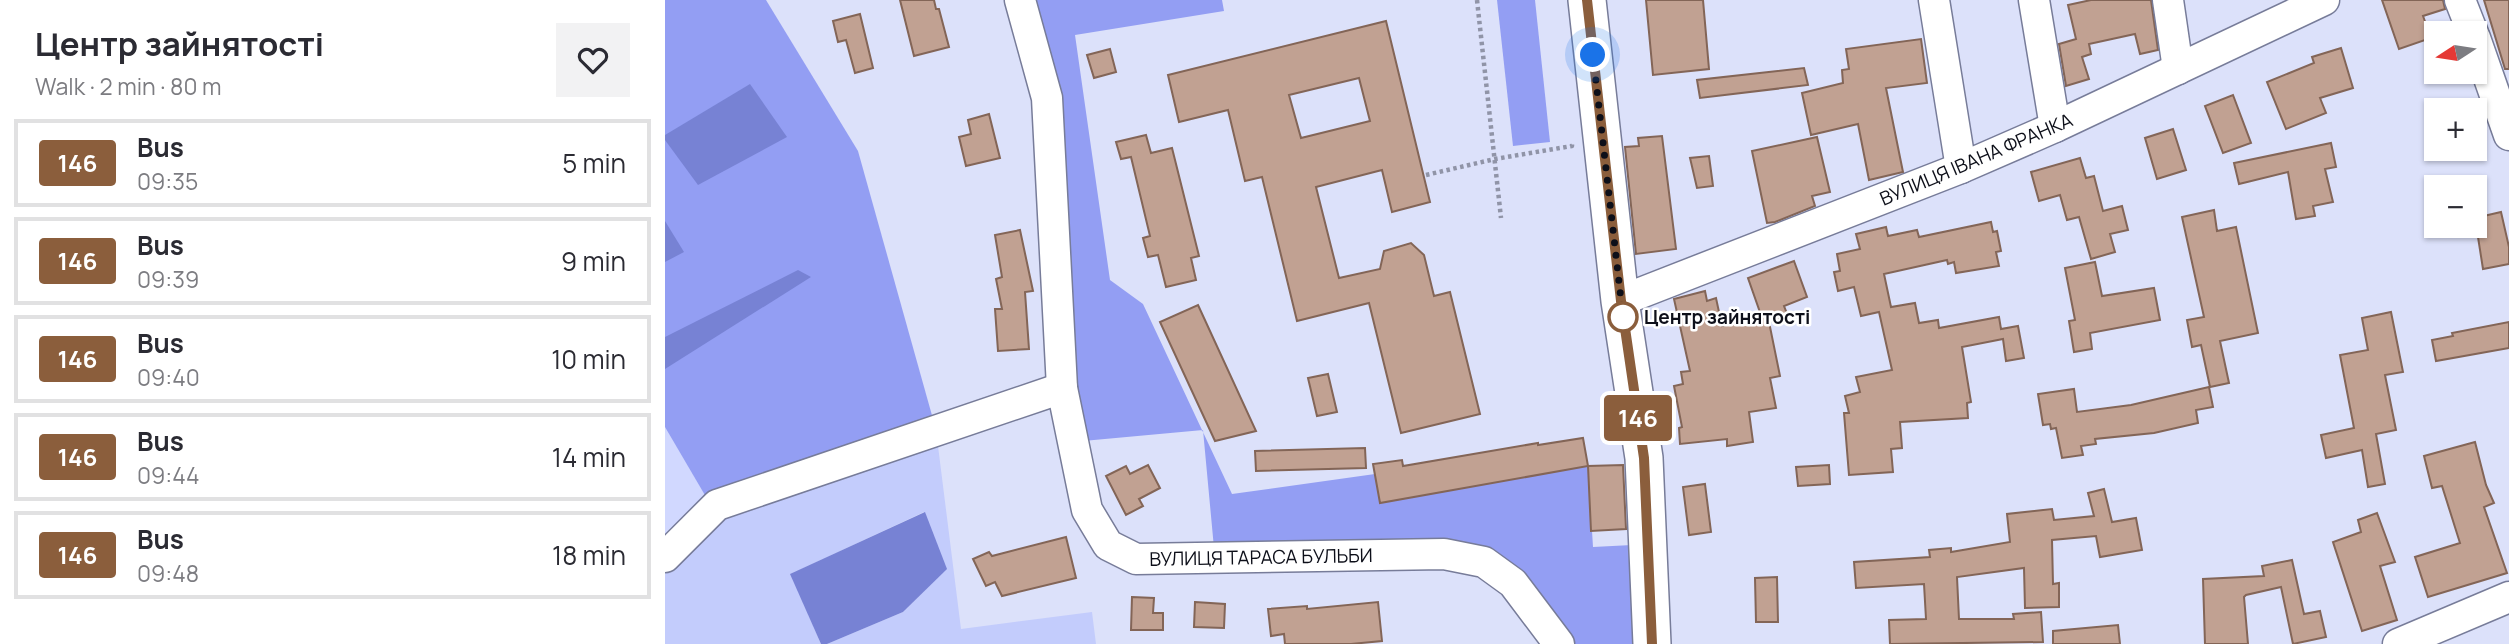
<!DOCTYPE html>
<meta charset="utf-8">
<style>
:root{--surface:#fff;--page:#f2f2f3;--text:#2b2b33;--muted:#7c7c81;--line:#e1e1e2}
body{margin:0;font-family:Manrope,sans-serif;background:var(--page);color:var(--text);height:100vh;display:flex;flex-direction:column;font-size:26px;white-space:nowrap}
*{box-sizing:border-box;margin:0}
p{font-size:23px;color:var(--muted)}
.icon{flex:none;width:38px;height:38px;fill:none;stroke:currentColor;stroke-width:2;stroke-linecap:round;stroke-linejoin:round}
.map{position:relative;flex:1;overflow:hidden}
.panel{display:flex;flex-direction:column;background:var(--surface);width:665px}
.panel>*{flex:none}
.badge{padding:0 14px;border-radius:5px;font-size:24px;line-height:46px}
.needle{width:46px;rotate:258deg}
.fabs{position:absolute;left:1759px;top:21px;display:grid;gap:14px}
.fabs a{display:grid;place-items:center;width:63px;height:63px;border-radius:0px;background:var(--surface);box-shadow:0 2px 5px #0004;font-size:35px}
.you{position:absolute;width:35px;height:35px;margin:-18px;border:5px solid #fff;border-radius:50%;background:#1a73e8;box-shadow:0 0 0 10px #1a73e833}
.map>.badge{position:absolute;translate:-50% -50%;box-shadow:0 0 0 4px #fff}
.round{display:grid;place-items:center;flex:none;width:74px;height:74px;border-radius:0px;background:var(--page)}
.head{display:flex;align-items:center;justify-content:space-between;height:119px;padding:0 35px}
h1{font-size:33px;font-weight:700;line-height:52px}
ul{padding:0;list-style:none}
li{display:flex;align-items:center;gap:21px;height:88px;margin:0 14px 10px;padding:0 21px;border:4px solid var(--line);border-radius:0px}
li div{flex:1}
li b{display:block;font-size:26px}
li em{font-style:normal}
li .badge{min-width:77px;font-weight:700;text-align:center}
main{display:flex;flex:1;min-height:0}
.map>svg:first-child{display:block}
</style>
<main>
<section class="panel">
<div class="head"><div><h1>Центр зайнятості</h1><p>Walk · 2 min · 80 m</p></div><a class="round"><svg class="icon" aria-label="heart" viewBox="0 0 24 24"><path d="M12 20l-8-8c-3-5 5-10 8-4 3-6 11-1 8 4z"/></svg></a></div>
<ul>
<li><span class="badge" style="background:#8b5e3c;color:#fff">146</span><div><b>Bus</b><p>09:35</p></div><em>5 min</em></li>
<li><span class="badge" style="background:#8b5e3c;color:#fff">146</span><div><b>Bus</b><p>09:39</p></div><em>9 min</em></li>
<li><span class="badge" style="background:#8b5e3c;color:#fff">146</span><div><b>Bus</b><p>09:40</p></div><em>10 min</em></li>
<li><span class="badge" style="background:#8b5e3c;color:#fff">146</span><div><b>Bus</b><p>09:44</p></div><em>14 min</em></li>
<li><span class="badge" style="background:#8b5e3c;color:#fff">146</span><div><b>Bus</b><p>09:48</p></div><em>18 min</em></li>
</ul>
</section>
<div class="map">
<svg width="1844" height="644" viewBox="0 0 1844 644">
<rect width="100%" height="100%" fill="#dce1fa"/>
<!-- built -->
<path fill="#d1d8ff" d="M0,427L41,497L0,539Z"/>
<!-- green -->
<path fill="#c3ccfc" d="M273,446L296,629L427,612L431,644H162L238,612L281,569L259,512L126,574L156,644H0V574L59,515Z"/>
<!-- forest -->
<g fill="#939ef3">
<path d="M0,0H101L193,151L268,419L41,497L0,427Z"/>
<path d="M366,0H557L559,11L410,35L445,280L478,304L567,494L710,474L715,502L923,466L928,547L967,545L972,644H906L855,575L549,548L538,430L418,441Z"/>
<path d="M832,0H870L885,142L848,146Z"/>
</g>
<!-- water -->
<g fill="#7782d4">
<path d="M85,84L122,137L33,185L0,140V135Z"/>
<path d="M0,221L19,252L0,262Z"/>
<path d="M133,270L146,277L0,369V337Z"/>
<path d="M260,512L282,569L238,612L162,644H156L125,574Z"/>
</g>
<!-- building -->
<g fill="#c1a192" stroke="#836557" stroke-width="2" fill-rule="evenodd">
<path d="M235,0H269L271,9H274L284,47L249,56Z"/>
<path d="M981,0H1038L1044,69L988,75Z"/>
<path d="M1426,0H1486L1493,50L1475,54L1470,34L1424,44L1426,54L1417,57L1424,79L1401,86L1394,44L1411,39L1403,5Z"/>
<path d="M1717,0H1778L1780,9L1758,16L1766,38L1734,49Z"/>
<path d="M1819,0H1844V69H1840Z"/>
<path d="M195,14L208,68L190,73L181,40L173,42L168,21Z"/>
<path d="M721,21L765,202L727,212L717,170L651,187L674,278L715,269L719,251L746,243L759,255L769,296L785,292L815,414L736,433L704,303L632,321L597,177L580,181L563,110L514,122L503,75ZM694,78L705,121L636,138L624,95Z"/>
<path d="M1256,39L1262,83L1221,88L1238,172L1204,180L1193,124L1146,135L1137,93L1178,83L1177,70L1184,69L1181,49Z"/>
<path d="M1676,48L1688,88L1655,98L1661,113L1621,129L1602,82L1649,63L1647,57Z"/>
<path d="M445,49L451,72L429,78L422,55Z"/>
<path d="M1139,68L1143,85L1035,98L1032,80Z"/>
<path d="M1568,95L1586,143L1558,153L1540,106Z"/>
<path d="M324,114L335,158L301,166L294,137L306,134L303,120Z"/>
<path d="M1508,129L1521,170L1492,179L1480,138Z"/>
<path d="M481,135L486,153L507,148L534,256L526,258L531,280L501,287L493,255L483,257L478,238L485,236L466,157L456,159L451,142Z"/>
<path d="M997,136L1011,249L971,254L960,147L974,146L973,138Z"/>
<path d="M1152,137L1165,192L1147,196L1150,206L1110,222L1102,223L1087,151Z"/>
<path d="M1666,143L1671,167L1660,169L1668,202L1648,206L1650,216L1631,219L1623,172L1574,184L1569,163Z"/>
<path d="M1044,156L1048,186L1032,188L1025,158Z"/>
<path d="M1415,158L1421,178L1429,176L1438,211L1457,206L1463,230L1445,234L1450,252L1426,259L1414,217L1402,220L1395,195L1374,201L1366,172Z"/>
<path d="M1549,210L1552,231L1571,227L1593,333L1555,341L1564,383L1545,387L1536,345L1527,347L1522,320L1539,317L1517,217Z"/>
<path d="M1836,212L1844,247V264L1818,269L1810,218Z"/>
<path d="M1326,222L1328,232L1332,231L1336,251L1331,252L1334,266L1291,273L1289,262L1283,264L1282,260L1219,274L1226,307L1250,303L1254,323L1273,320L1274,328L1334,317L1336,329L1353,326L1359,358L1341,361L1338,339L1297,347L1306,402L1302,403L1303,418L1235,422L1237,448L1226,449L1228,472L1184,475L1179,413H1184L1180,396L1195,392L1191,377L1227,370L1214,312L1196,316L1189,287L1173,291L1169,272L1175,271L1172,254L1195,249L1191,234L1221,227L1223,236L1252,230L1254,237Z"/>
<path d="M355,230L368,291L360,292L364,349L333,351L330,309H337L331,279L337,277L330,235Z"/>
<path d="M1129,261L1142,297L1119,306L1123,316L1104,322L1115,376L1105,378L1111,408L1084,412L1088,442L1062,446V439L1015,444L1014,428L1017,427L1009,386L1018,384L1016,372L1025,371L1009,299L1040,291L1042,301L1051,298L1057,326L1097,318L1083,278Z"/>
<path d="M1430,262L1437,296L1489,288L1495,320L1425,333L1427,349L1409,352L1404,321L1410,320L1400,268Z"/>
<path d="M533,305L591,431L550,441L495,322Z"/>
<path d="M1726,312L1738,372L1720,375L1731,430L1711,434L1720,484L1703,487L1697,450L1661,458L1656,435L1689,428L1675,355L1703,350L1697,318Z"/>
<path d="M1844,322V348L1771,361L1767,340L1788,336L1787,333Z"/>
<path d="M663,374L672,412L652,416L643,378Z"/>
<path d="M1544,387L1548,407L1531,410L1533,423L1489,433L1430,439L1431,444L1416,446L1418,455L1397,458L1391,428L1386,429L1385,424L1378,425L1373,394L1409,389L1412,412L1466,405Z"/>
<path d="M918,438L923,466L715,503L708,464L737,460L738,466L873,443V445Z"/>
<path d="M1810,442L1821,485L1829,503L1819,507L1842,573L1763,597L1750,557L1795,543L1777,486L1767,488L1759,456Z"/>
<path d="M700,448L701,468L591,471L590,451Z"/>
<path d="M483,465L495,488L474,499L478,506L461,515L441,476L461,466L465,474Z"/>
<path d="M958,465L961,529L926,531L923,466Z"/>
<path d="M1164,465L1165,484L1133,486L1131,467Z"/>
<path d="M1040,484L1046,532L1024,535L1018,487Z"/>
<path d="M1439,489L1447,522L1471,518L1477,550L1435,557L1431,536L1387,540L1388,584L1394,583V607L1360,608L1359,568L1292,577L1294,619H1349L1348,614L1376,612L1378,642L1225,644L1224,620L1261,619L1259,584L1191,588L1189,562L1265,557L1264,550L1286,548V552L1345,542L1342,514L1387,509L1389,520L1429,516L1423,493Z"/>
<path d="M1712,513L1730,562L1715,566L1732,620L1697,631L1668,542L1696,532L1693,520Z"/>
<path d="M401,537L411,578L337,596L330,582L321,586L308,559L324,552L327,556Z"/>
<path d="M1627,560L1639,614L1655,611L1661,637L1628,644L1616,587L1581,595L1579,597L1583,644H1540L1538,579L1599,576L1597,566Z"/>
<path d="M1112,577L1113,622H1091L1090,578Z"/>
<path d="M467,597L489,598L488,613H498V630H466Z"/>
<path d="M530,602L560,604L559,628L529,627Z"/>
<path d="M713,602L717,641L686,644H620L619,634L606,636L603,609L642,606V609Z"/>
<path d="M1453,625L1455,644H1388V631Z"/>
</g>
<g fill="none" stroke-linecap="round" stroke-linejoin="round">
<defs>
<g id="minor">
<path d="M355,0L382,98L397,388L422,510L443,545L471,559L779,554L819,562L848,583L894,644"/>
<path d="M1269,0L1296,168"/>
<path d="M1369,0L1390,127"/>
<path d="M1503,0L1513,69"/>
<path d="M1795,0L1808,33"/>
<path d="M1810,38L1844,135"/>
<path d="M955,301L1296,168L1390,127L1659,0"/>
<path d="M0,557L52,505L397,388"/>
<path d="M1733,644L1844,597"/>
</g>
<path id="major" d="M922,0L955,301L979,458L987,644"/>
</defs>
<!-- minor casing -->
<use href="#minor" stroke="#777c99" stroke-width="33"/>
<!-- major casing -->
<use href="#major" stroke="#777c99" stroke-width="40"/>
<!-- path -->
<g stroke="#9094a7" stroke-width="4.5" stroke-dasharray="3.5 3.5" stroke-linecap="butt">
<path d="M812,0L836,218"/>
<path d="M761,175L830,159L907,146V144"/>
</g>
<!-- minor -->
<use href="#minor" stroke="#fff" stroke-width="30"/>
<!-- major -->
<use href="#major" stroke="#fff" stroke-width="37"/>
</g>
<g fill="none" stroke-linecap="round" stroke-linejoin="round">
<defs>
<path id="line" d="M922,0L956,301L979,458L987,644"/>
</defs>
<!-- line casing -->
<use href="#line" stroke="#fff" stroke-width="16"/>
<!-- line -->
<use href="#line" stroke="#8b5e3c" stroke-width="10"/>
<!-- walk -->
<path stroke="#0d0f19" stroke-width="7" stroke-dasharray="0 12.6" d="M928,55L958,317"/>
</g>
<!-- markers -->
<circle fill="#fff" stroke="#8b5e3c" stroke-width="3.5" cx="958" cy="317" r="14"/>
<g text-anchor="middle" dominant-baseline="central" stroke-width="5" stroke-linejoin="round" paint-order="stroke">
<!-- street labels -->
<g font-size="19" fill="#0d0f19" stroke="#fff">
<text transform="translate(1311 159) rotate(-23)">ВУЛИЦЯ ІВАНА ФРАНКА</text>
<text transform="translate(596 557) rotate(-1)">ВУЛИЦЯ ТАРАСА БУЛЬБИ</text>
</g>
<!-- stop labels -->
<g font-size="19" font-weight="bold" fill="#0d0f19" stroke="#fff" text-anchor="start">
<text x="979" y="317">Центр зайнятості</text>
</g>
</g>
</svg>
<div class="fabs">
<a><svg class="needle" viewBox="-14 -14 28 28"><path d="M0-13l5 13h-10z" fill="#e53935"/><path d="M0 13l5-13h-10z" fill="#7c7c81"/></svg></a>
<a>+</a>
<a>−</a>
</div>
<div class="you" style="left:928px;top:55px"></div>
<b class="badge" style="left:973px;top:418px;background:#8b5e3c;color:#fff">146</b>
</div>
</main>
